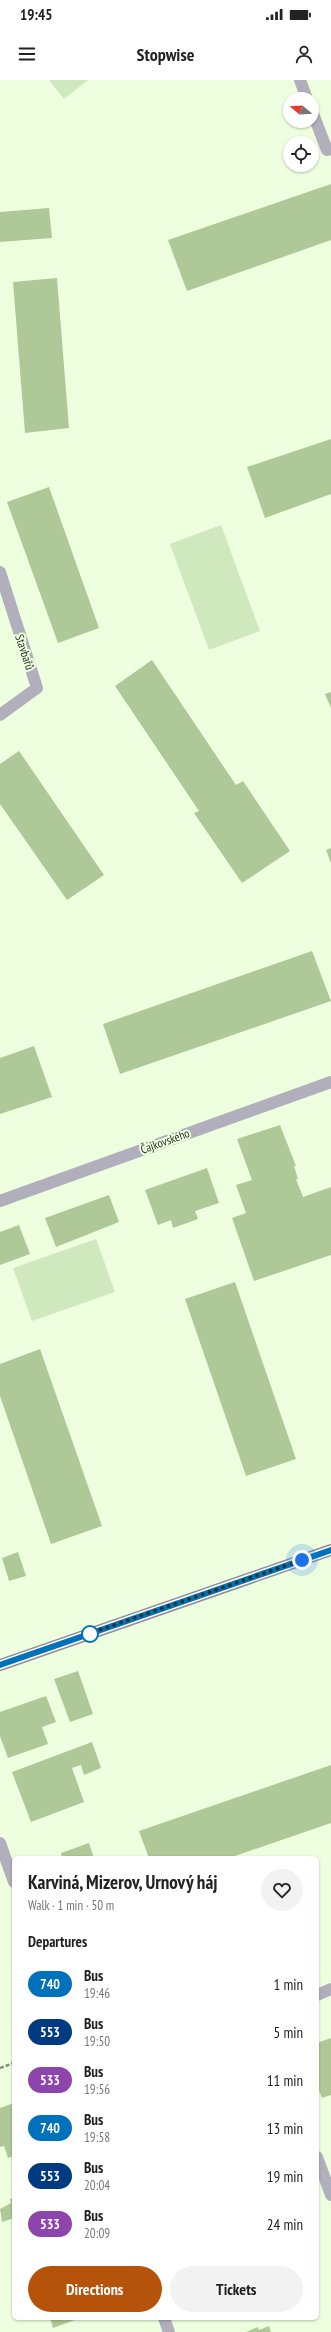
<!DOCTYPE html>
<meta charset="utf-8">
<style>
:root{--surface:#fff;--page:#f2f2f2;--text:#222;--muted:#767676;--accent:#b45309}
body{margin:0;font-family:"PT Sans Narrow",sans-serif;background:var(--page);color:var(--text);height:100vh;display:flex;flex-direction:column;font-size:15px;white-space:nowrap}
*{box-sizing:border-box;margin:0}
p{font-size:13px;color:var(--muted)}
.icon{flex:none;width:22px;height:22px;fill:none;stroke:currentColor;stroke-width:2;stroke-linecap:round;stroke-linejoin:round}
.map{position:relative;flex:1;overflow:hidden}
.side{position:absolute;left:12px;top:1776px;width:307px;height:464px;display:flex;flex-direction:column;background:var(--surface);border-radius:6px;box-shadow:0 1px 3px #0004}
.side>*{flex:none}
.badge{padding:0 8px;border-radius:13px;font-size:14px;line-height:26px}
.needle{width:26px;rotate:288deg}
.tools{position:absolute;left:283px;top:12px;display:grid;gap:8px}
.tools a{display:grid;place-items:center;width:36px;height:36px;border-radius:50%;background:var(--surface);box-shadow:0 1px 3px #0004;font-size:20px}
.you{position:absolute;width:20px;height:20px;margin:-10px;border:3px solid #fff;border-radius:50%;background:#1a73e8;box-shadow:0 0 0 6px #1a73e833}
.map>.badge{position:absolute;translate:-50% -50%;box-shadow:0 0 0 2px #fff}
h2{padding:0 16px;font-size:15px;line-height:36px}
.round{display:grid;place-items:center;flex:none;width:42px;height:42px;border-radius:21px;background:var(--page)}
.summary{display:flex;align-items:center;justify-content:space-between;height:68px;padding:0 16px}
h1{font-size:19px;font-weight:800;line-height:30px}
.button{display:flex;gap:8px;margin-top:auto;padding:8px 16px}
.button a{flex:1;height:46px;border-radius:24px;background:var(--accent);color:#fff;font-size:16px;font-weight:800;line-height:46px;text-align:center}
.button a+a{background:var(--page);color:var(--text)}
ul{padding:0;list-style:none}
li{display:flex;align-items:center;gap:12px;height:48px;padding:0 16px}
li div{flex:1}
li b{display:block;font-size:15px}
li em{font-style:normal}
li .badge{min-width:44px;font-weight:700;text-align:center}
.status{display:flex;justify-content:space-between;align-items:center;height:28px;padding:0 20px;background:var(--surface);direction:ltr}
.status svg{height:11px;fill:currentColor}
header{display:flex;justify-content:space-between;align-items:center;height:52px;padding:0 16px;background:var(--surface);font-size:18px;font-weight:800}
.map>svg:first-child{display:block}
</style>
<div class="status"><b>19:45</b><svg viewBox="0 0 49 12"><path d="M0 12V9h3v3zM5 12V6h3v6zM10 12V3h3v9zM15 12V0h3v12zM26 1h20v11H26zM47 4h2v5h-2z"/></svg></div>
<header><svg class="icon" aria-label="menu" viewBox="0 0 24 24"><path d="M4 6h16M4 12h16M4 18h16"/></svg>Stopwise<svg class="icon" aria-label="person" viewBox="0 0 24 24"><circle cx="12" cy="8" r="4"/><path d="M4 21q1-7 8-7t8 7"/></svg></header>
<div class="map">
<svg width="331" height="2252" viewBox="0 0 331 2252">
<rect width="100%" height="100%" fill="#eeffe0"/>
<!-- green -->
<g fill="#d0e8bd">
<path d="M49,0H88L64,19Z"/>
<path d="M221,445L260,551L209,570L170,464Z"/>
<path d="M96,1159L115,1212L32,1241L13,1188Z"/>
</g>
<!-- building -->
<g fill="#aec997">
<path d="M331,104V160L187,211L168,160Z"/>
<path d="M49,128L52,158L0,162V132Z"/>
<path d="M57,198L69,348L25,353L13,202Z"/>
<path d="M331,359V414L265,438L247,387Z"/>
<path d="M49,407L99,548L58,563L7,422Z"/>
<path d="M152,580L236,705L243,701L290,771L242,803L194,733L199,731L115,606Z"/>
<path d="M331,612V628L325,614Z"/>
<path d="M19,671L104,795L67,820L0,724V684Z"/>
<path d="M331,768V783L326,770Z"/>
<path d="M312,871L331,921L120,994L103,944Z"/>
<path d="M34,966L52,1017L0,1034V978Z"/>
<path d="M280,1045L296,1086H294L298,1099H296L303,1117L331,1107V1175L254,1201L232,1138L246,1133L236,1105L252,1100L237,1059Z"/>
<path d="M207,1088L219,1123L195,1131L198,1139L173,1148L171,1140L158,1145L145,1110Z"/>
<path d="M109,1115L119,1142L56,1167L45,1138Z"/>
<path d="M19,1145L30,1174L0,1185V1152Z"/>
<path d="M235,1202L296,1379L246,1396L185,1219Z"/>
<path d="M40,1269L102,1446L51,1464L0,1316V1284Z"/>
<path d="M18,1472L26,1496L9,1501L2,1478Z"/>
<path d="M78,1591L93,1634L70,1642L54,1599Z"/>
<path d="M46,1616L56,1642L42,1647L48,1664L8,1678L0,1656V1632Z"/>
<path d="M92,1662L101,1688L84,1695L81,1685L72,1688L84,1722L31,1742L12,1692Z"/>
<path d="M331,1685V1743L229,1778H149L139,1751Z"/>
<path d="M89,1763L94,1778H62L61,1773Z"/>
<path d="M331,1958V2015L322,2018L317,2005V1963Z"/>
<path d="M14,2023V2076L8,2078L4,2066L0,2067V2028Z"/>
<path d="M14,2118V2138L2,2142L0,2129L11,2123L10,2119Z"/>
<path d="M50,2238H80L53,2248Z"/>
<path d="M269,2246L271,2252H246L258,2247L259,2250Z"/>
</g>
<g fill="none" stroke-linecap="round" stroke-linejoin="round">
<!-- path -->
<path stroke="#838e7a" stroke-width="2.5" stroke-dasharray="4 2" stroke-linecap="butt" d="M0,1988L14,1983"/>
<!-- lane -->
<g stroke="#b2afbd" stroke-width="12">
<path d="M300,0L307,19"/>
<path d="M312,31L327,70L331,69"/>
</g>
<!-- street -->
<g stroke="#b2afbd" stroke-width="12">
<path d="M0,492L37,608L0,635"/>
<path d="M0,1121L331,1002"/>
<path d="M0,1763L14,1802"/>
<path d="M317,1915L331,1909"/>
<path d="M317,2077L331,2115"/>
<path d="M164,2238L169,2252"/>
</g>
<!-- secondary -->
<path stroke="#918b9f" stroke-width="12" d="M0,1585L331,1470"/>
</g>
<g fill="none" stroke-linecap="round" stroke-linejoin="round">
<defs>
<path id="line" d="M0,1585L331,1470"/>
</defs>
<!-- line casing -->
<use href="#line" stroke="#fff" stroke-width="9"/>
<!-- line -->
<use href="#line" stroke="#0072bc" stroke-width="6"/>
<!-- walk -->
<path stroke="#2c3227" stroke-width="4" stroke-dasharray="0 7.2" d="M90,1554L85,1555L302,1480"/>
</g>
<!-- markers -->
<circle fill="#fff" stroke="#0072bc" stroke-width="2" cx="90" cy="1554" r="8"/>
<g text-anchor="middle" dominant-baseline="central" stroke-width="4" stroke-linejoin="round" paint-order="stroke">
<!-- street labels -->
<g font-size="12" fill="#2c3227" stroke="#eeffe0">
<text transform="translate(25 572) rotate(72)">Stavbařů</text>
<text transform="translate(165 1061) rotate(-20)">Čajkovského</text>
</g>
</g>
</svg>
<div class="tools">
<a><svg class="needle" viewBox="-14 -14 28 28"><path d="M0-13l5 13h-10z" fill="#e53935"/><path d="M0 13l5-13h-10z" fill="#767676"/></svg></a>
<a><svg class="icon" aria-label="locate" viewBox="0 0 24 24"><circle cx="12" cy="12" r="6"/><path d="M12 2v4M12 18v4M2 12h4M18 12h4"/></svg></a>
</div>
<div class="you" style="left:302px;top:1480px"></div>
<section class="side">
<div class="summary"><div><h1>Karviná, Mizerov, Urnový háj</h1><p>Walk · 1 min · 50 m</p></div><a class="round"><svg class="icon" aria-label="heart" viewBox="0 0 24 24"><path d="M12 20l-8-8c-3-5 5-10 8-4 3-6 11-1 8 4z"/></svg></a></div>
<h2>Departures</h2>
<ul>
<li><span class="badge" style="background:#0072bc;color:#fff">740</span><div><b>Bus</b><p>19:46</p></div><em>1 min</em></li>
<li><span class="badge" style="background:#003b80;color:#fff">553</span><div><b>Bus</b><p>19:50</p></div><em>5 min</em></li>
<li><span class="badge" style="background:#8e44ad;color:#fff">533</span><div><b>Bus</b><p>19:56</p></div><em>11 min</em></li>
<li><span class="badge" style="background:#0072bc;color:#fff">740</span><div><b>Bus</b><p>19:58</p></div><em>13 min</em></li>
<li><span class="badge" style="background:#003b80;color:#fff">553</span><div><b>Bus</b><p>20:04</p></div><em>19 min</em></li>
<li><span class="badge" style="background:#8e44ad;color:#fff">533</span><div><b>Bus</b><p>20:09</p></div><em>24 min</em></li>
</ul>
<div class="button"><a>Directions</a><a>Tickets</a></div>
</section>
</div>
